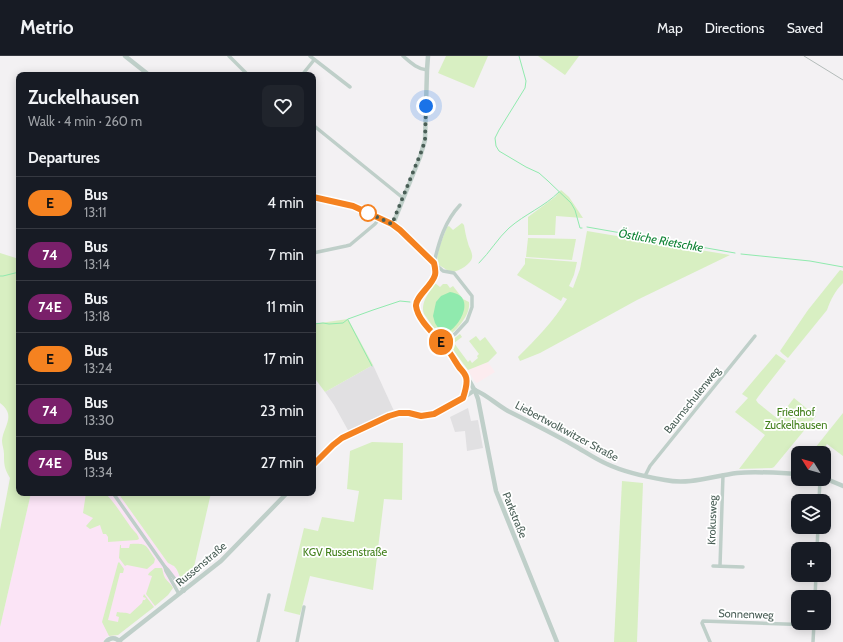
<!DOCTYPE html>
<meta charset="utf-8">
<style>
:root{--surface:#171b24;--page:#20242c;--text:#f1f3f6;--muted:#9ea1a6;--line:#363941}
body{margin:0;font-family:Cabin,sans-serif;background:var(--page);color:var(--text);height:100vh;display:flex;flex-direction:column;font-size:15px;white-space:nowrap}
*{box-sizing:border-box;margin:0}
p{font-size:13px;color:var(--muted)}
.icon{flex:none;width:22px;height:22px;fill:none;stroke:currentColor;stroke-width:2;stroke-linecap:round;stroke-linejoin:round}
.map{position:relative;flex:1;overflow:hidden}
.panel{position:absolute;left:16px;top:16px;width:300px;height:424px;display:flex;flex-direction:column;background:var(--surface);border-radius:8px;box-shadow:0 2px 10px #0003}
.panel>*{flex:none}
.badge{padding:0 8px;border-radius:13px;font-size:14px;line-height:26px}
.needle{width:26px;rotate:307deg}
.buttons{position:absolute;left:791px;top:390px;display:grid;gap:8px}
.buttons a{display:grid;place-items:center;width:40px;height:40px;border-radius:8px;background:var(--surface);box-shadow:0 2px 10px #0003;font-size:20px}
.you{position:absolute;width:20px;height:20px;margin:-10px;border:3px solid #fff;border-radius:50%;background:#1a73e8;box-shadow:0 0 0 6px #1a73e833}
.map>.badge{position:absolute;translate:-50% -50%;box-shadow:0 0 0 2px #fff}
h2{padding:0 12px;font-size:15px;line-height:36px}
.round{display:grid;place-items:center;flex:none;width:42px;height:42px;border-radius:8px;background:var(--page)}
.head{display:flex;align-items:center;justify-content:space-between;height:68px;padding:0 12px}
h1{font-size:19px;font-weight:700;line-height:30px}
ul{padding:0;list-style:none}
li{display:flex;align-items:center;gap:12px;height:52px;padding:0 12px;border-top:1px solid var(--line)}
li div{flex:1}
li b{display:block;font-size:15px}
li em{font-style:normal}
li .badge{min-width:44px;font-weight:700;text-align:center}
header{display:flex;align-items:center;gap:24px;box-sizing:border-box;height:56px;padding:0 20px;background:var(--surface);border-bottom:1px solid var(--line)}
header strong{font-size:19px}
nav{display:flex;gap:22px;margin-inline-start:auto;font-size:14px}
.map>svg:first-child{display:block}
</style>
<header>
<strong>Metrio</strong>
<nav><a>Map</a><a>Directions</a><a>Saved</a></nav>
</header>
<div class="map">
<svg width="843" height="586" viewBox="0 0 843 586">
<rect width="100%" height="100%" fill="#f3f1f3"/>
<!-- commercial -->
<path fill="#fcecef" d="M487,305L495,316L477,327L475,326L468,314Z"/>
<!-- education -->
<g fill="#e1e0e2">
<path d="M373,309L394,355L349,376L334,349L325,336Z"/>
<path d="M468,352L471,365L478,364L483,392L467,395L465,375L455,376L450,361Z"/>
</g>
<!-- medical -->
<path fill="#fbe4f6" d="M31,437H118L168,507L174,510L178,517L180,523L182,526L173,532L166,541L118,579L109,580L106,581L103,586H0V571Z"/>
<!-- green -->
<g fill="#d8efc2">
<path d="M446,0H488L474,32L438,17Z"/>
<path d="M538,0H579L565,19Z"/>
<path d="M561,134L569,141L583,162L556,160L555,179H528V161L555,141Z"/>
<path d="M462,167L464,169C465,175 466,181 468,187C469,192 473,196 472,202C471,208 459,215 453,216C448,216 443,211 439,209L437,201L440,189L447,171L449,170L453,174Z"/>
<path d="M587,175L730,199L637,244L597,266L540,297L520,305L518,301C536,283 554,265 567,243L563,241L561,245L517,219L525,208V202L577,206L574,219L569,230L573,232L580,213Z"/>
<path d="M528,182L576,183L572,204L526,201Z"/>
<path d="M0,197L19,203V437H31L0,571V474L10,422C4,412 4,408 4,398C4,393 2,389 2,385C3,370 17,360 0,347Z"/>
<path d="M840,214L843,215V227C835,235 831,243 827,254L788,302L783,298L780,295L808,254Z"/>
<path d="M435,227L440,231L443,228H447L450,232L453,230L463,243L469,246C471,259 456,275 446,282L441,281L438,278L424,258C420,246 430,236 435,227Z"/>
<path d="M348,263L373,309L325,336L313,320V268Z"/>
<path d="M460,278L462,281L454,287L468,306L470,304L472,307L478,302L477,300L479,298L469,285L476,280L480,285L485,281L497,297L488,306L468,314L448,287Z"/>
<path d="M776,298L786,305L758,341L756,344L758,347L778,363L794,342L816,360L774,411L772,412L739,413L765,379L735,356L748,342L742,338Z"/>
<path d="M843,357V400L827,388L820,397H811Z"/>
<path d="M372,386L403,387L402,444L384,443L373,534L310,520L300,559L284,555L304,472L318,475L322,461L354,466L359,435L347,433L350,395Z"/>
<path d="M622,425L643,427L637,586H614Z"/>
<path d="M86,437H105C115,447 122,459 130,470C133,475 138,477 139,483L137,484L108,486V481L106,478H103L100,469L90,473L86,470L93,462L83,457Z"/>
<path d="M118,437H211L191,524L185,527C178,522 180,516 174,510C173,510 169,507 168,507Z"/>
<path d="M130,488C148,487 145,489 155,503L154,507L147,513L127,509L125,510L119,502L120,489H121V492H129Z"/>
<path d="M119,506L124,513L123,517H120L108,564L118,566L119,561L116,560L117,556C122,557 126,556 130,558L142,547L143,544H145L146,542L143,541L144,538L154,551L118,579L109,580L102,566L118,507Z"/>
<path d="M155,512H162C163,515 163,518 165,522C168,526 171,528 173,532L168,539L155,550L146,538L152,520L148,519L149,517Z"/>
</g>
<!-- water -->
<path fill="#90eaae" d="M450,236C480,240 456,278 442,278L435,267L433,260L436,246L441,240Z"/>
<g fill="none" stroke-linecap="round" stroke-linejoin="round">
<!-- stream -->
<g stroke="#90eaae" stroke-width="1">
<path d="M519,0L526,25L525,32L499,74L495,82L496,90L499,95L526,111L539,117L548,125L571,147L575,154L580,172H582"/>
<path d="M587,171L735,197"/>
<path d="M741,198L810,205L843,211"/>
<path d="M479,207C490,196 498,182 509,172C525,158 544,151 559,136"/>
<path d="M0,220H3L19,216"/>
<path d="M348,264L372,310"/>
<path d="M313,268L323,267L329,268L343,267L348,263L373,254L400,245L410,246"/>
</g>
<!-- minor -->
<g stroke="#bfcfc9" stroke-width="3.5">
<path d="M229,0L248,19"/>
<path d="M310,0L350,31"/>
<path d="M403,0C410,6 417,13 427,14"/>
<path d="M302,19L314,4"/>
<path d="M313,69L403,142"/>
<path d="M313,197L346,190L350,189L375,168L379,163"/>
<path d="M441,287L455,278L467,265L472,251V240L454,217L443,215L434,207C439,185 445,165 460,149"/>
<path d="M313,401L317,405"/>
<path d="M645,420L650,410L755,280"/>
<path d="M113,437L165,511L168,514L184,535"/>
<path d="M819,445L820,423"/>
<path d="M817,493L818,471"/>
<path d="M713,510L743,511"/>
<path d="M720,510L723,419"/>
<path d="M165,511L166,515L179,538"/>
<path d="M815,541L816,519"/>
<path d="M258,586L269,539"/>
<path d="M297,586L304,551"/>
<path d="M710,586L702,567L703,565L814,569"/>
<path d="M813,586L814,567"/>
</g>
<!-- tertiary -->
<g stroke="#bfcfc9" stroke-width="4.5">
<path d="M125,0L149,19"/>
<path d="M313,141L353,150L393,168L401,174L434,207C435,211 436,215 435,219C432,229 415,241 416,250C417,264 437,281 446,291C450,297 454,303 458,309C466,320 474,330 478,343L496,435L557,586"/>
<path d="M393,168L420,101L425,84L427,14L428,0"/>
<path d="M475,334C487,339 497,349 508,355C530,366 552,377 573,389C584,395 595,403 607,408C624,416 647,421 665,424C690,429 713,420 737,417C757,415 778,417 798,418"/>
<path d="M463,342L466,331L467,321"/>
<path d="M313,409L333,389L342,382L389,360L399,357H409L421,360L434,358L457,346L475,334"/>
<path d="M824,422L843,430"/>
<path d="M119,585L221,505L287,437"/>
<path d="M106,586C110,581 116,581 120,586"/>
</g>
<!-- rail -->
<path stroke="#b3bbb9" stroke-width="1" d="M804,0L843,24"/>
</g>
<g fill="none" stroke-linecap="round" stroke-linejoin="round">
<defs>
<path id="line" d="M313,141L353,150L392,168L400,174L434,207C435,211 436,215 435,219C432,230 415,241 416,250C418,266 438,281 447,293C451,298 455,305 459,311C461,314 465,317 466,321C468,327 465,336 463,342L434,358L421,360L409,357H399L389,360L342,382L333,389L313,409"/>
</defs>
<!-- line casing -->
<use href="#line" stroke="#fff" stroke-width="9"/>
<!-- line -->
<use href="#line" stroke="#f58220" stroke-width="6"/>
<!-- walk -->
<path stroke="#495e56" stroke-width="4" stroke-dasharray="0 7.2" d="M368,157L366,156L392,168L422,94L425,84L426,50"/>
</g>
<!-- markers -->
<circle fill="#fff" stroke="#f58220" stroke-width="2" cx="368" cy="157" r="8"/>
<g text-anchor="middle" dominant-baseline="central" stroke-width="3.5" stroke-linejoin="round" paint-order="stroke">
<!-- street labels -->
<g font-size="11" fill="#495e56" stroke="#fff">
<text transform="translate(692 344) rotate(-51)">Baumschulenweg</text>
<text transform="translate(567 375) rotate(28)">Liebertwolkwitzer Straße</text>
<text transform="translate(515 459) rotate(68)">Parkstraße</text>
<text transform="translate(712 464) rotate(-88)">Krokusweg</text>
<text transform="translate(201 508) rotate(-40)">Russenstraße</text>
<text transform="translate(746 558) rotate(2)">Sonnenweg</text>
</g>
<!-- park labels -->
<g font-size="11" fill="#417f1a" stroke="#fff">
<text x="796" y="356">Friedhof<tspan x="796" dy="13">Zuckelhausen</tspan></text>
<text x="345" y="496">KGV Russenstraße</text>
</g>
<!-- water labels -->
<g font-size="12" font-style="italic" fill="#108436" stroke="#fff">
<text transform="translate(661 184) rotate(10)">Östliche Rietschke</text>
</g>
</g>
</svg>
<div class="buttons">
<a><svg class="needle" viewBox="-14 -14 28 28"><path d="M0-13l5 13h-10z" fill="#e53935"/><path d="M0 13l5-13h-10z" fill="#9ea1a6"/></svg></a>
<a><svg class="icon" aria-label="layers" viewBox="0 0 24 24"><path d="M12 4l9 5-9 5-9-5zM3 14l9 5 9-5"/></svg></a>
<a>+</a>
<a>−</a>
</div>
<div class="you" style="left:426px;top:50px"></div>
<b class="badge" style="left:441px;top:286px;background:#f58220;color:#111">E</b>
<section class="panel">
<div class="head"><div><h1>Zuckelhausen</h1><p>Walk · 4 min · 260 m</p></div><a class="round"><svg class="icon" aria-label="heart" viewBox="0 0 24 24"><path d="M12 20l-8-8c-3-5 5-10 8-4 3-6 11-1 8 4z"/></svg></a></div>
<h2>Departures</h2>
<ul>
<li><span class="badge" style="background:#f58220;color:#111">E</span><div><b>Bus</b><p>13:11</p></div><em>4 min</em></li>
<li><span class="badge" style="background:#7a206a;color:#fff">74</span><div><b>Bus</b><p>13:14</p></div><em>7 min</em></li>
<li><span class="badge" style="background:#7a206a;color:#fff">74E</span><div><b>Bus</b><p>13:18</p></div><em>11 min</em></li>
<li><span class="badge" style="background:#f58220;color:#111">E</span><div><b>Bus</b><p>13:24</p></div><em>17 min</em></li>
<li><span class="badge" style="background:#7a206a;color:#fff">74</span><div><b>Bus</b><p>13:30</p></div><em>23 min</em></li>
<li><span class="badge" style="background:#7a206a;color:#fff">74E</span><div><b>Bus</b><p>13:34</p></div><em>27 min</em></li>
</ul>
</section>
</div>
